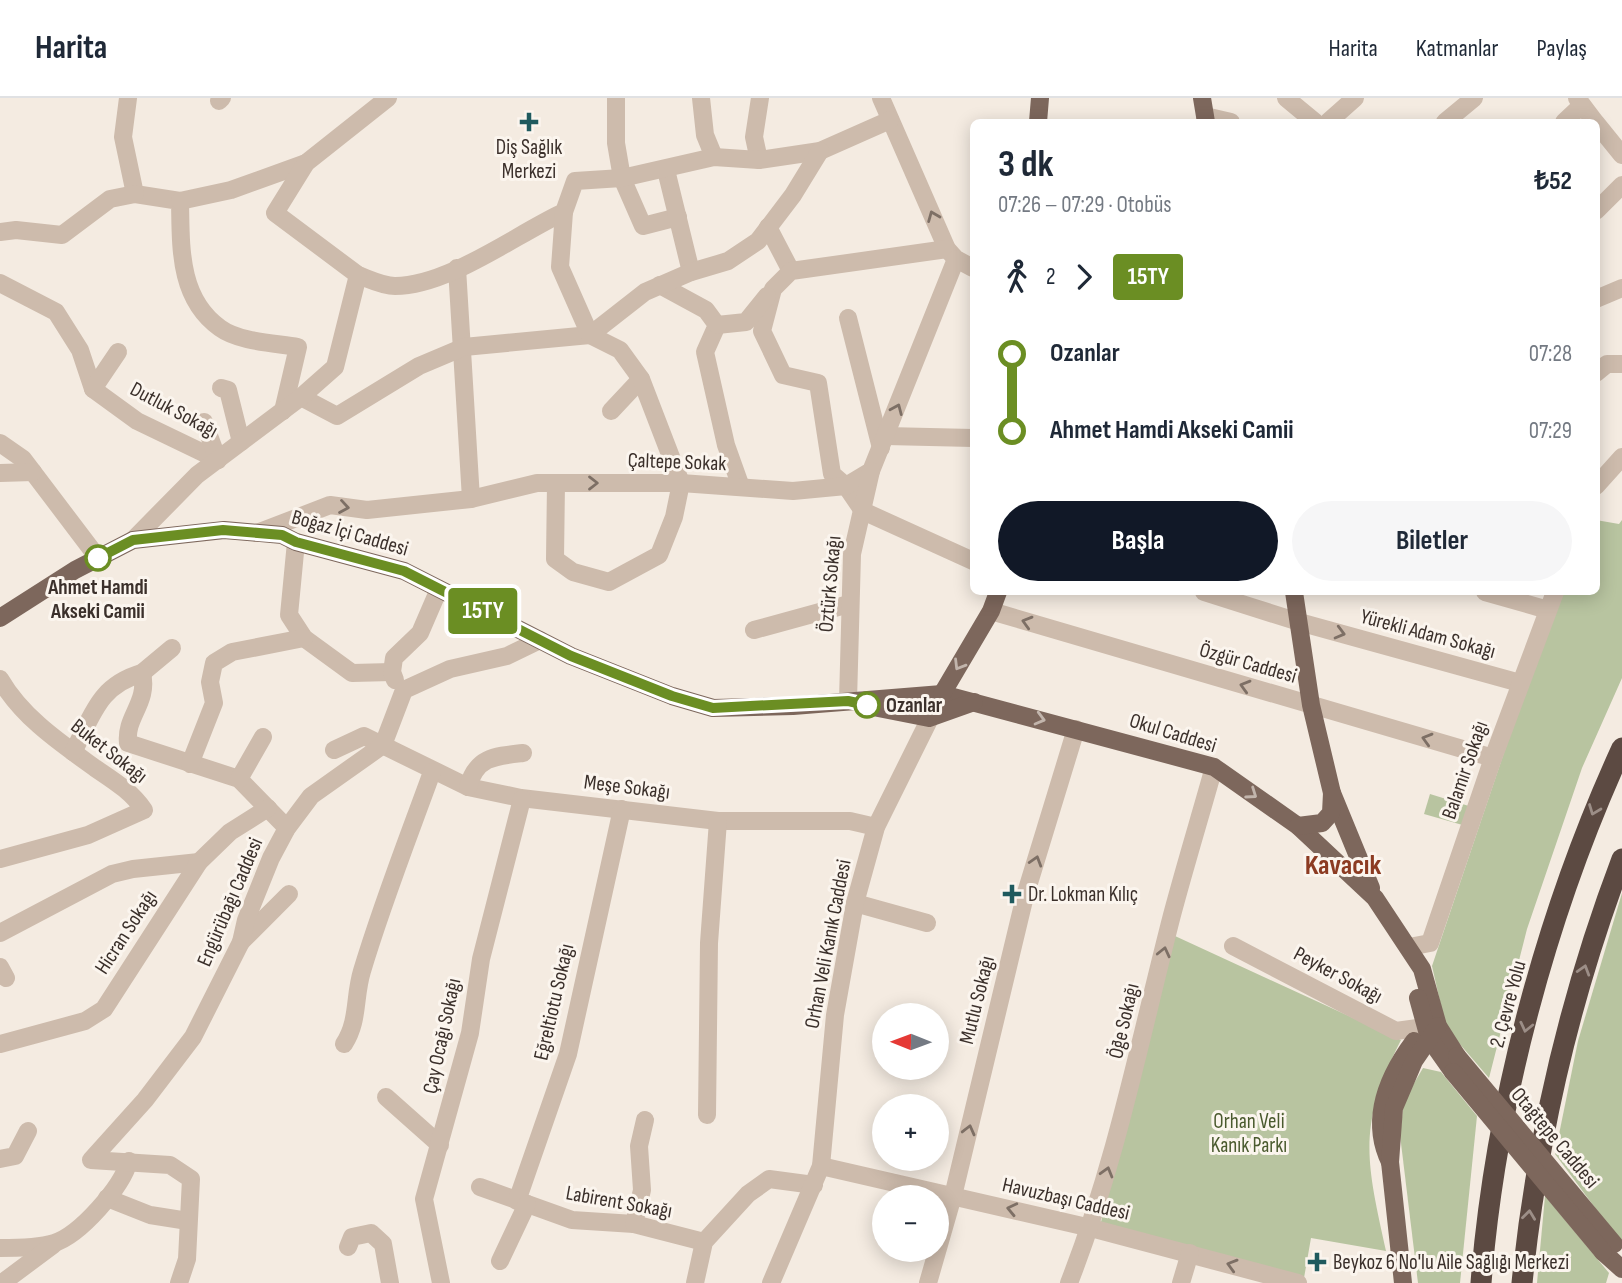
<!DOCTYPE html>
<html lang="tr">
<meta charset="utf-8">
<style>
:root{--surface:#fff;--page:#f6f6f7;--text:#1f2937;--muted:#747a83;--line:#e0e1e3;--accent:#111827}
body{margin:0;font-family:"Sofia Sans Condensed",sans-serif;background:var(--page);color:var(--text);height:100vh;display:flex;flex-direction:column;font-size:26px;white-space:nowrap}
*{box-sizing:border-box;margin:0}
p{font-size:23px;color:var(--muted)}
.icon{flex:none;width:38px;height:38px;fill:none;stroke:currentColor;stroke-width:2;stroke-linecap:round;stroke-linejoin:round}
.map{position:relative;flex:1;overflow:hidden}
.sheet{position:absolute;left:970px;top:21px;width:630px;height:476px;display:flex;flex-direction:column;background:var(--surface);border-radius:10px;box-shadow:0 4px 18px #0003}
.sheet>*{flex:none}
.badge{padding:0 14px;border-radius:5px;font-size:24px;line-height:46px}
.needle{width:46px;rotate:271deg}
.fabs{position:absolute;left:872px;top:905px;display:grid;gap:14px}
.fabs a{display:grid;place-items:center;width:77px;height:77px;border-radius:50%;background:var(--surface);box-shadow:0 4px 18px #0003;font-size:35px}
.map>.badge{position:absolute;translate:-50% -50%;box-shadow:0 0 0 4px #fff}
.legs{display:flex;align-items:center;gap:10px;height:77px;padding:0 28px;font-size:23px}
.legs p{margin-inline-start:auto}
.summary{display:flex;align-items:center;justify-content:space-between;height:119px;padding:0 28px}
h1{font-size:38px;font-weight:700;line-height:52px}
.button{display:flex;gap:14px;margin-top:auto;padding:14px 28px}
.button a{flex:1;height:80px;border-radius:42px;background:var(--accent);color:#fff;font-size:28px;font-weight:700;line-height:80px;text-align:center}
.button a+a{background:var(--page);color:var(--text)}
ul{padding:0 28px;list-style:none}
li{display:flex;align-items:center;gap:24px;height:77px;font-size:26px}
li i{display:grid;place-items:center;width:10px;height:100%;margin:0 9px;background:currentColor}
li i::after{content:'';width:18px;height:18px;margin:-9px;border:5px solid;border-radius:50%;background:var(--surface)}
li p{margin-inline-start:auto}
li:first-child i{background:linear-gradient(#0000 50%,currentColor 0)}
li:last-child i{background:linear-gradient(currentColor 50%,#0000 0)}
header{display:flex;align-items:center;gap:42px;box-sizing:border-box;height:98px;padding:0 35px;background:var(--surface);border-bottom:2px solid var(--line)}
header strong{font-size:33px}
nav{display:flex;gap:38px;margin-inline-start:auto;font-size:24px}
.map>svg:first-child{display:block}
</style>
<header>
<strong>Harita</strong>
<nav><a>Harita</a><a>Katmanlar</a><a>Paylaş</a></nav>
</header>
<div class="map">
<svg width="1622" height="1185" viewBox="0 0 1622 1185">
<rect width="100%" height="100%" fill="#f4ebe1"/>
<!-- green -->
<g fill="#b8c4a0">
<path d="M1596,422L1619,426L1622,422V580L1582,670L1527,831L1489,980L1446,930L1432,868L1514,625L1562,494H1596Z"/>
<path d="M1430,696L1472,709L1466,728L1424,716Z"/>
<path d="M1622,795V1146L1555,1056L1578,943Z"/>
<path d="M1175,838L1401,942C1357,1028 1366,1062 1386,1153L1311,1140L1304,1180L1101,1124Z"/>
<path d="M1423,970L1441,974L1477,1018L1460,1185H1418L1400,1037L1404,1002Z"/>
<path d="M1545,1098L1609,1175L1606,1185H1537Z"/>
</g>
<g fill="none" stroke-linecap="round" stroke-linejoin="round">
<!-- minor -->
<g stroke="#cdbbac" stroke-width="18">
<path d="M128,0L123,39L135,96L180,103C181,148 178,200 220,230C239,244 275,245 298,249L283,313"/>
<path d="M616,0V45L622,80L643,128L678,119"/>
<path d="M701,0L705,37L714,59"/>
<path d="M881,0L947,151L956,161L973,170"/>
<path d="M1286,0L1315,24"/>
<path d="M1577,0L1595,24"/>
<path d="M219,3L222,0"/>
<path d="M1205,18L1231,24"/>
<path d="M1328,24L1355,0"/>
<path d="M1445,24L1474,0"/>
<path d="M1564,24L1581,8"/>
<path d="M1596,25L1622,57"/>
<path d="M759,62L754,39L760,0"/>
<path d="M666,72L691,174"/>
<path d="M180,103L231,92L306,65"/>
<path d="M1596,113L1622,87"/>
<path d="M768,129L791,173"/>
<path d="M0,134L16,132L62,137L110,101L135,96"/>
<path d="M947,151L791,173L773,191L762,233L783,277L818,285L832,376L846,388L863,413L973,463"/>
<path d="M457,170L471,401"/>
<path d="M358,177C369,181 383,188 395,188C448,188 515,137 564,114L575,83L622,80L714,59L759,62L820,53L890,22"/>
<path d="M0,185L56,214L80,252L93,291L137,323L218,362"/>
<path d="M660,187L706,212L717,227L705,254L726,347L741,389"/>
<path d="M1596,201L1622,190"/>
<path d="M848,220L881,350"/>
<path d="M717,227L746,224L767,198"/>
<path d="M1596,275L1607,266H1622"/>
<path d="M221,290L228,292L241,344"/>
<path d="M93,291L118,254"/>
<path d="M301,299L337,318L419,268L464,249L590,237L645,194L691,174L728,163L758,143L793,97L820,53"/>
<path d="M611,313L641,281"/>
<path d="M204,324L218,362"/>
<path d="M886,338L973,340"/>
<path d="M0,345L23,361L98,460"/>
<path d="M0,375L33,374"/>
<path d="M556,385L555,461L573,474L609,484L659,457L674,419L681,385L641,281L620,252L590,237L560,169L564,114"/>
<path d="M1596,388L1622,359"/>
<path d="M257,435L330,407L367,412L471,401L537,385H681L793,393L846,388L871,373L956,161"/>
<path d="M133,442L197,377L301,299L335,269L358,177L275,115L306,65L388,0"/>
<path d="M296,444L289,517L304,540L352,575L392,574"/>
<path d="M1204,494L1299,524L1520,585"/>
<path d="M1485,494L1548,512"/>
<path d="M991,513L1493,660"/>
<path d="M754,532L849,506"/>
<path d="M142,575L172,550"/>
<path d="M0,581C22,619 59,644 95,670C114,683 131,693 144,712L88,737L0,761"/>
<path d="M395,582L392,574L394,560L420,535L439,491"/>
<path d="M848,603L852,456L871,373"/>
<path d="M334,652L364,638L468,689L521,700L718,723H850L876,729"/>
<path d="M73,654C93,617 98,588 142,575C149,605 125,618 128,645L239,681L287,730"/>
<path d="M190,666L214,605L210,584L214,565L232,554L304,540"/>
<path d="M239,681L263,639"/>
<path d="M468,689C476,659 495,658 523,655"/>
<path d="M855,805L927,825"/>
<path d="M0,835L112,776L133,771L199,764"/>
<path d="M241,844L289,796"/>
<path d="M1233,848L1396,933L1425,929"/>
<path d="M1409,849L1430,845L1493,660L1555,494"/>
<path d="M0,869L6,880"/>
<path d="M0,946L85,923L104,911L199,764L230,734L268,710"/>
<path d="M344,946C359,923 354,899 362,873C382,806 408,740 432,674"/>
<path d="M386,999L440,1047"/>
<path d="M707,1017L709,845L718,723"/>
<path d="M0,1061L15,1058L28,1033"/>
<path d="M821,1068L1091,1130L1298,1185"/>
<path d="M480,1089L572,1122L634,1126L704,1144"/>
<path d="M107,1100L150,1117L188,1123"/>
<path d="M517,1103L568,956L622,711"/>
<path d="M634,1126L642,1092L639,1048L645,1022"/>
<path d="M348,1149L352,1139L371,1135L383,1146L390,1185"/>
<path d="M0,1150C17,1150 38,1150 54,1145C80,1137 122,1089 129,1063"/>
<path d="M500,1163L527,1106"/>
<path d="M2,1185L53,1147"/>
<path d="M179,1185L187,1161L191,1081L170,1067L91,1062L145,1002L193,939L241,844L246,822L271,760L287,730L311,698L383,647L404,592L450,571L507,558L540,542"/>
<path d="M441,1185L424,1101L470,935L481,861L522,701"/>
<path d="M695,1185L704,1144L748,1096L769,1081L814,1087"/>
<path d="M771,1185L821,1068L835,917L855,805L876,729L942,596"/>
<path d="M928,1185L953,1098L1025,798L1076,631"/>
<path d="M1069,1185C1116,1065 1140,941 1172,817C1185,768 1200,719 1214,669"/>
<path d="M1181,1185L1190,1155"/>
</g>
<!-- major -->
<g stroke="#7d675c" stroke-width="18">
<path d="M1202,0L1206,24"/>
<path d="M1038,24L1040,0"/>
<path d="M1294,494L1311,607L1332,695L1371,790"/>
<path d="M0,520L75,472L133,442L224,432L282,437L296,444L404,473L571,558L672,598L713,610L793,608L942,596L1214,669L1298,728L1375,800L1422,871L1438,928L1457,958"/>
<path d="M942,596L991,513L998,494"/>
<path d="M868,608L929,620L974,604"/>
<path d="M1298,728L1322,725L1331,715L1332,695"/>
<path d="M1418,900L1429,940L1453,974"/>
<path d="M1390,1064C1369,1021 1388,978 1414,943"/>
<path d="M1603,1154L1622,1171"/>
<path d="M1403,1185L1390,1064L1394,1010L1414,963L1438,928"/>
</g>
<!-- highway -->
<g stroke="#5c4a42" stroke-width="21">
<path d="M1481,1185C1495,1006 1547,813 1622,650"/>
<path d="M1522,1185C1537,1039 1570,898 1622,761"/>
</g>
<!-- major-bridge -->
<g stroke="#7d675c" stroke-width="18">
<path d="M1457,958L1614,1146"/>
<path d="M1453,974L1603,1154"/>
</g>
</g>
<!-- one-way arrows -->
<defs><path id="oneway-chevron" d="M-2-3.5L2.5 0L-2 3.5" fill="none" stroke-width="1.6" stroke-linecap="round" stroke-linejoin="round" transform="scale(1.75)"/></defs>
<g stroke="#7d6f65">
<use href="#oneway-chevron" transform="translate(933 118) rotate(-112)"/>
<use href="#oneway-chevron" transform="translate(897 311) rotate(-67)"/>
<use href="#oneway-chevron" transform="translate(593 385)"/>
<use href="#oneway-chevron" transform="translate(344 409) rotate(9)"/>
<use href="#oneway-chevron" transform="translate(1027 524) rotate(-164)"/>
<use href="#oneway-chevron" transform="translate(1340 535) rotate(15)"/>
<use href="#oneway-chevron" transform="translate(1245 588) rotate(-164)"/>
<use href="#oneway-chevron" transform="translate(1427 641) rotate(-164)"/>
<use href="#oneway-chevron" transform="translate(1036 763) rotate(-73)"/>
<use href="#oneway-chevron" transform="translate(1164 854) rotate(-77)"/>
<use href="#oneway-chevron" transform="translate(969 1032) rotate(-76)"/>
<use href="#oneway-chevron" transform="translate(1107 1074) rotate(-74)"/>
<use href="#oneway-chevron" transform="translate(1012 1111) rotate(-167)"/>
<use href="#oneway-chevron" transform="translate(1232 1167) rotate(-164)"/>
</g>
<g stroke="#c2b5ac">
<use href="#oneway-chevron" transform="translate(959 567) rotate(121)"/>
<use href="#oneway-chevron" transform="translate(1040 621) rotate(15)"/>
<use href="#oneway-chevron" transform="translate(1252 696) rotate(35)"/>
</g>
<g stroke="#9c8e87">
<use href="#oneway-chevron" transform="translate(1594 712) rotate(111)"/>
<use href="#oneway-chevron" transform="translate(1584 872) rotate(-73)"/>
<use href="#oneway-chevron" transform="translate(1526 929) rotate(103)"/>
<use href="#oneway-chevron" transform="translate(1529 1117) rotate(-83)"/>
</g>
<g fill="none" stroke-linecap="round" stroke-linejoin="round">
<defs>
<path id="line-1" d="M98,460L133,442L223,432L282,437L296,444L404,473L571,558L672,598L713,610L848,603L867,607"/>
</defs>
<!-- line-1 casing -->
<use href="#line-1" stroke="#fff" stroke-width="16"/>
<!-- line-1 -->
<use href="#line-1" stroke="#6b8e23" stroke-width="10"/>
</g>
<!-- markers -->
<g fill="#1f5a5e" stroke="#fbf5ee" stroke-width="2.5">
<path d="M525.5 13.5h7v7h7v7h-7v7h-7v-7h-7v-7h7z"/>
<path d="M1008.5 785.5h7v7h7v7h-7v7h-7v-7h-7v-7h7z"/>
<path d="M1313.5 1153.5h7v7h7v7h-7v7h-7v-7h-7v-7h7z"/>
</g>
<g fill="#fff" stroke="#6b8e23" stroke-width="3.5">
<circle cx="98" cy="460" r="12"/>
<circle cx="867" cy="607" r="12"/>
</g>
<g text-anchor="middle" dominant-baseline="central" stroke-width="6" stroke-linejoin="round" paint-order="stroke">
<!-- poi labels -->
<g font-size="21" fill="#3b302b" stroke="#fbf5ee" text-anchor="start">
<text x="529" y="49" text-anchor="middle">Diş Sağlık<tspan x="529" dy="24">Merkezi</tspan></text>
<text x="1028" y="796">Dr. Lokman Kılıç</text>
<text x="1333" y="1164">Beykoz 6 No'lu Aile Saḡlıḡı Merkezi</text>
</g>
<!-- street labels -->
<g font-size="21" fill="#3b302b" stroke="#fbf5ee">
<text transform="translate(174 312) rotate(28)">Dutluk Sokağı</text>
<text transform="translate(677 364) rotate(2)">Çaltepe Sokak</text>
<text transform="translate(350 435) rotate(16)">Boğaz İçi Caddesi</text>
<text transform="translate(830 486) rotate(-85)">Öztürk Sokağı</text>
<text transform="translate(1428 536) rotate(15)">Yürekli Adam Sokağı</text>
<text transform="translate(1248 565) rotate(16)">Özgür Caddesi</text>
<text transform="translate(1173 635) rotate(17)">Okul Caddesi</text>
<text transform="translate(109 653) rotate(38)">Buket Sokağı</text>
<text transform="translate(1465 672) rotate(-71)">Balamir Sokağı</text>
<text transform="translate(627 689) rotate(7)">Meşe Sokağı</text>
<text transform="translate(230 804) rotate(-67)">Engürübağı Caddesi</text>
<text transform="translate(126 834) rotate(-57)">Hicran Sokağı</text>
<text transform="translate(828 846) rotate(-79)">Orhan Veli Kanık Caddesi</text>
<text transform="translate(1338 877) rotate(28)">Peyker Sokağı</text>
<text transform="translate(977 902) rotate(-76)">Mutlu Sokağı</text>
<text transform="translate(554 904) rotate(-77)">Eğreltiotu Sokağı</text>
<text transform="translate(1508 906) rotate(-75)">2. Çevre Yolu</text>
<text transform="translate(1124 923) rotate(-77)">Öḡe Sokağı</text>
<text transform="translate(442 938) rotate(-78)">Çay Ocağı Sokağı</text>
<text transform="translate(1555 1040) rotate(50)">Otağtepe Caddesi</text>
<text transform="translate(1066 1101) rotate(13)">Havuzbaşı Caddesi</text>
<text transform="translate(619 1104) rotate(10)">Labirent Sokağı</text>
</g>
<!-- stop labels -->
<g font-size="21" font-weight="bold" fill="#3b302b" stroke="#fbf5ee">
<text x="98" y="489">Ahmet Hamdi<tspan x="98" dy="24">Akseki Camii</tspan></text>
<text x="886" y="607" text-anchor="start">Ozanlar</text>
</g>
<!-- park labels -->
<g font-size="21" fill="#4a5a2e" stroke="#fbf5ee">
<text x="1249" y="1023">Orhan Veli<tspan x="1249" dy="24">Kanık Parkı</tspan></text>
</g>
<!-- district labels -->
<g font-size="28" font-weight="bold" fill="#8c3b22" stroke="#fbf5ee">
<text x="1343" y="767">Kavacık</text>
</g>
</g>
</svg>
<div class="fabs">
<a><svg class="needle" viewBox="-14 -14 28 28"><path d="M0-13l5 13h-10z" fill="#e53935"/><path d="M0 13l5-13h-10z" fill="#747a83"/></svg></a>
<a>+</a>
<a>−</a>
</div>
<b class="badge" style="left:483px;top:513px;background:#6b8e23;color:#fff">15TY</b>
<section class="sheet">
<div class="summary"><div><h1>3 dk</h1><p>07:26 – 07:29 · Otobüs</p></div><b>₺52</b></div>
<div class="legs"><svg class="icon" aria-label="walk" viewBox="0 0 24 24"><circle cx="13" cy="4" r="2"/><path d="M13 8l-2 6 4 7M11 14l-3 7M7 12l3-4h3l4 4"/></svg>2<svg class="icon" aria-label="forward" viewBox="0 0 24 24"><path d="M9 5l7 7-7 7"/></svg><b class="badge" style="background:#6b8e23;color:#fff">15TY</b></div>
<ul>
<li><i style="color:#6b8e23"></i><b>Ozanlar</b><p>07:28</p></li>
<li><i style="color:#6b8e23"></i><b>Ahmet Hamdi Akseki Camii</b><p>07:29</p></li>
</ul>
<div class="button"><a>Başla</a><a>Biletler</a></div>
</section>
</div>
